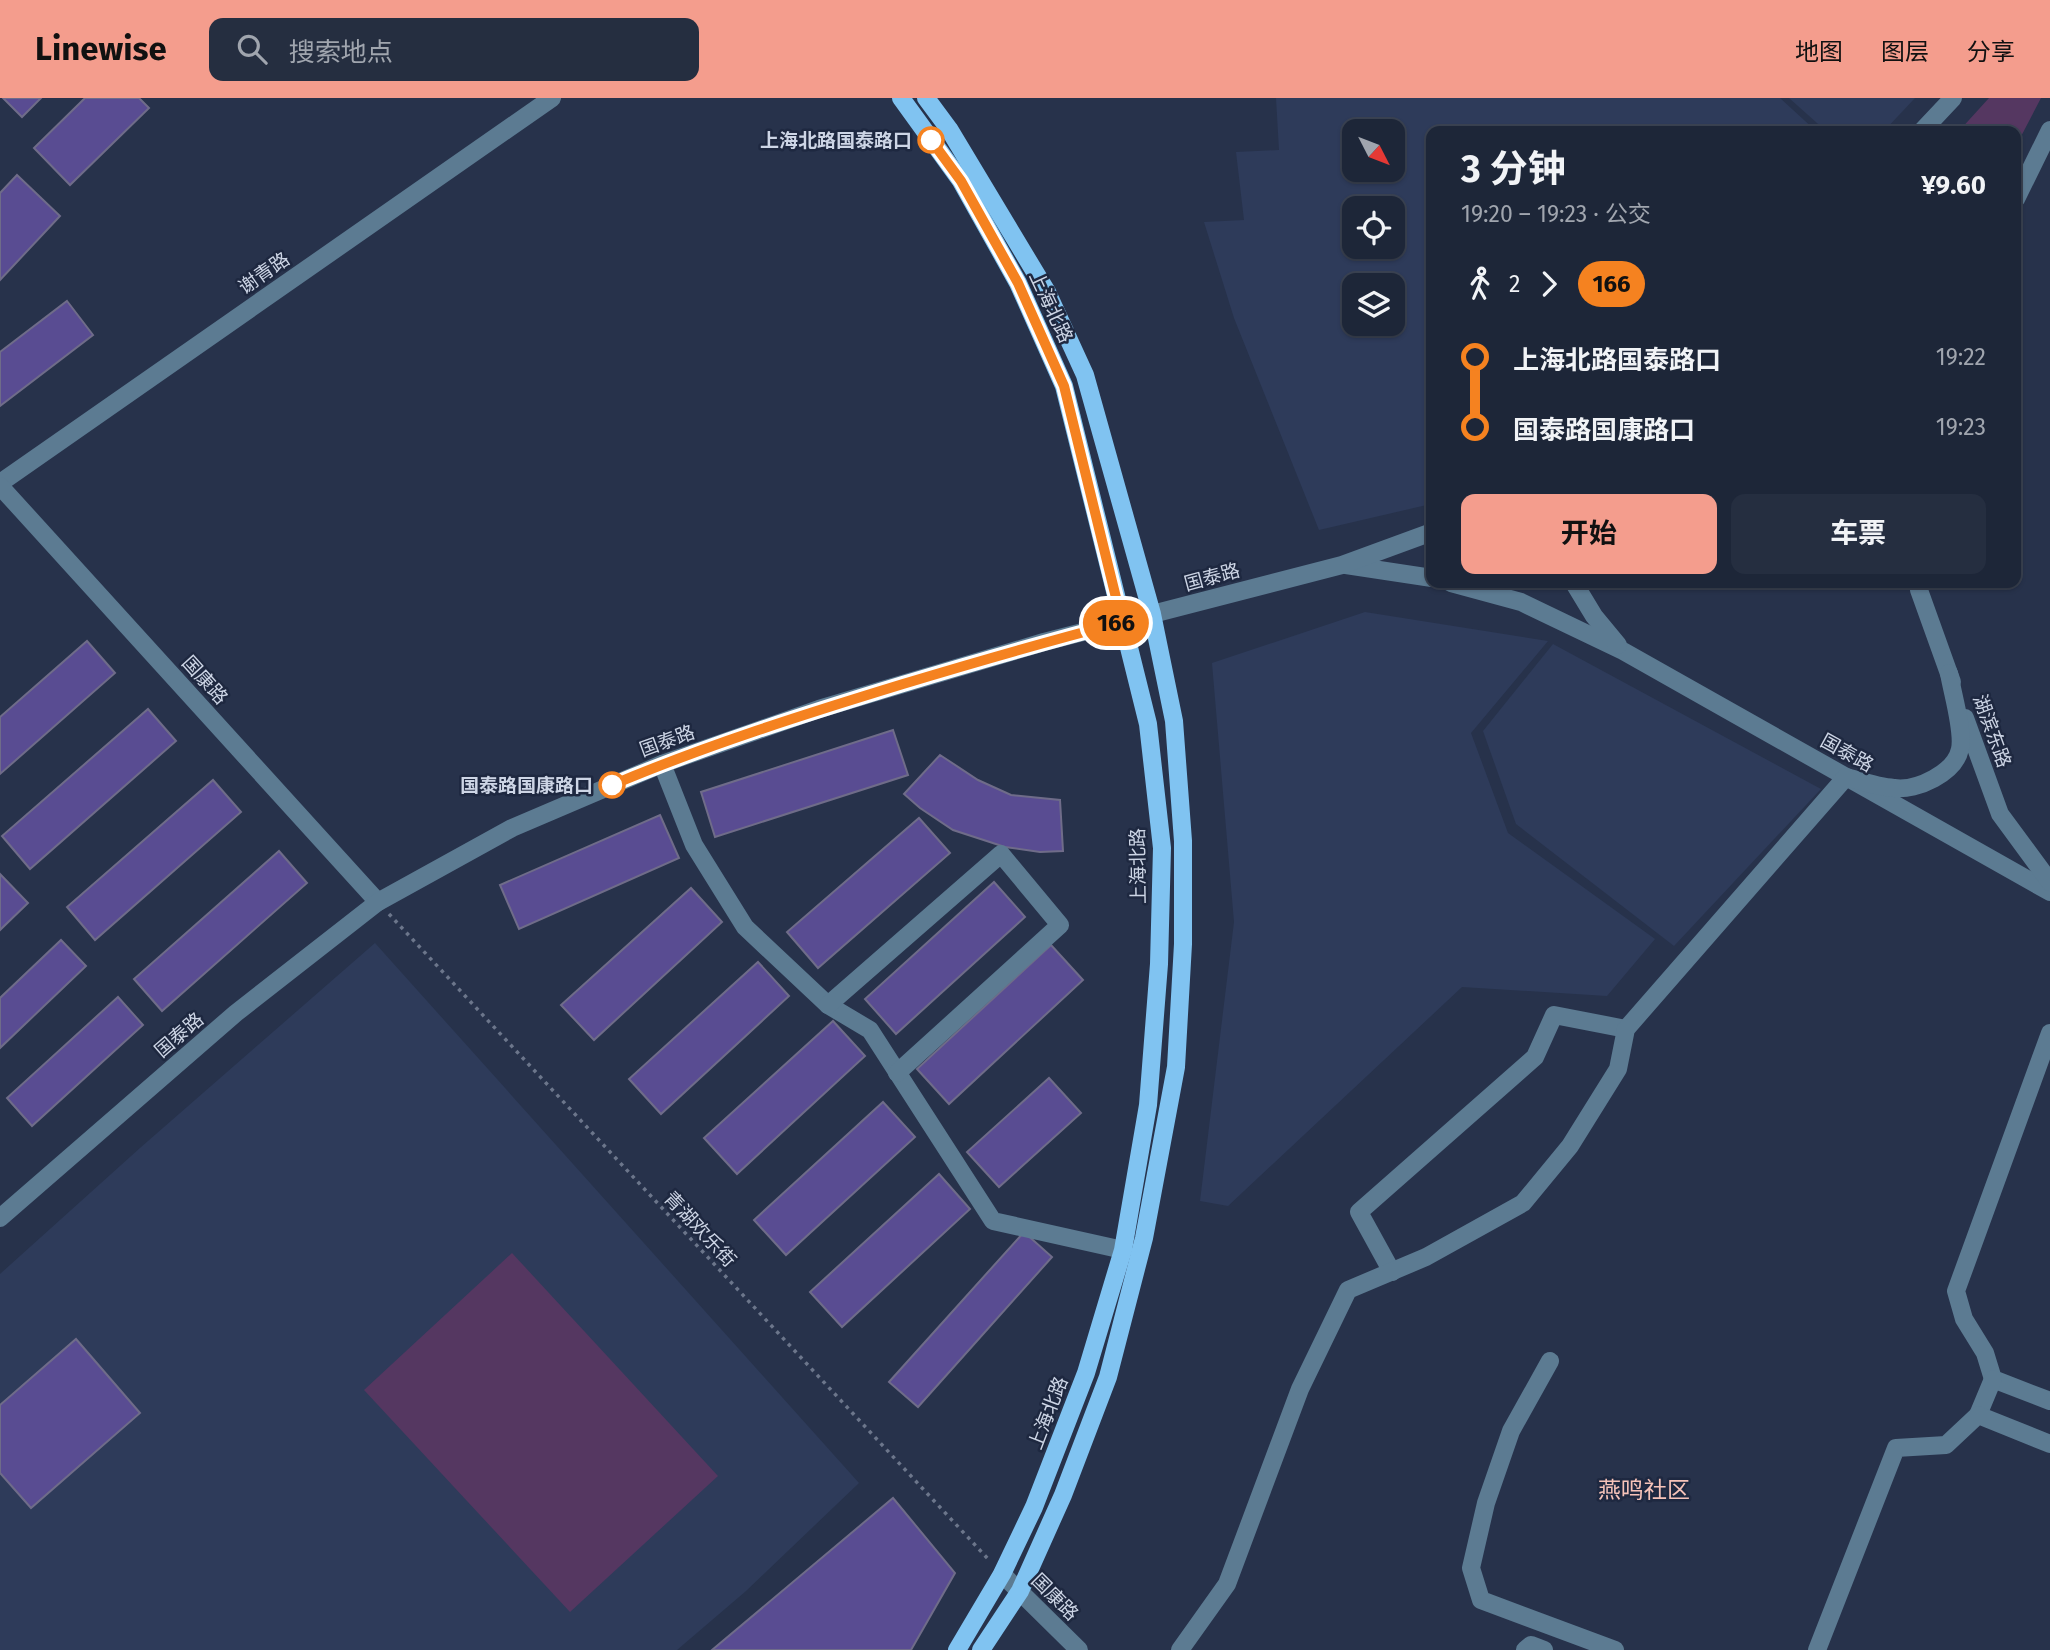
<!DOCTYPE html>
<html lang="zh">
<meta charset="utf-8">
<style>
:root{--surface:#1d2638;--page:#252e40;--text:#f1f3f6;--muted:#a0a5ae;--line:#3b4353;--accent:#f49d8d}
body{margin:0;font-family:"Fira Sans","Noto Sans SC",sans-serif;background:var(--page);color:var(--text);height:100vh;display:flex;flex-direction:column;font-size:26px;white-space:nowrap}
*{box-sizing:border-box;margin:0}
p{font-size:23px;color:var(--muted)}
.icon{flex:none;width:38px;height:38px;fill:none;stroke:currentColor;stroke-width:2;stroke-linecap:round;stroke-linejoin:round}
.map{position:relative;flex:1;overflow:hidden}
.sheet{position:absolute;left:1426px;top:28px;width:595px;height:462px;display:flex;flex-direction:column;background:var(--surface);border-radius:14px;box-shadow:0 2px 5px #0004,0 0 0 2px var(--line)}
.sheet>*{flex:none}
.badge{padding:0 14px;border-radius:23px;font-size:24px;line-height:46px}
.needle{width:46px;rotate:132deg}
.fabs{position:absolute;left:1342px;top:21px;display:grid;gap:14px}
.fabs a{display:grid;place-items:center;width:63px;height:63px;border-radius:14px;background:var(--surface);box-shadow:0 2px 5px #0004,0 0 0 2px var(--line);font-size:35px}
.map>.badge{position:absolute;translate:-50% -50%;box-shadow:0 0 0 4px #fff}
.legs{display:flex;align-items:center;gap:10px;height:77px;padding:0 35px;font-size:23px}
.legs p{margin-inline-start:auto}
.headline{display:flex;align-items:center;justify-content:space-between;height:119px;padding:0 35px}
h1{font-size:38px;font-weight:700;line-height:52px}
.button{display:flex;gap:14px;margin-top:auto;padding:14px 35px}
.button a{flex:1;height:80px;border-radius:14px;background:var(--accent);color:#111;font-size:28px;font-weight:700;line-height:80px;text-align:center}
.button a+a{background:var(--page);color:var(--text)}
ul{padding:0 35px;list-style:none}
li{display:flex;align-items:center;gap:24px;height:70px;font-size:26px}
li i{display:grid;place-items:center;width:10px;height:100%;margin:0 9px;background:currentColor}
li i::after{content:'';width:18px;height:18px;margin:-9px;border:5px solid;border-radius:50%;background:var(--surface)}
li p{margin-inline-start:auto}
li:first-child i{background:linear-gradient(#0000 50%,currentColor 0)}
li:last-child i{background:linear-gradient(currentColor 50%,#0000 0)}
header{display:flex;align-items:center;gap:42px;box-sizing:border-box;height:98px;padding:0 35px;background:var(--accent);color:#111}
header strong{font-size:33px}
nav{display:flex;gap:38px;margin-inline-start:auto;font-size:24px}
.search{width:490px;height:63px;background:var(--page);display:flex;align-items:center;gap:18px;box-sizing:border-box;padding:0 24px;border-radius:14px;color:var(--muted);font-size:26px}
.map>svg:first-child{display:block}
</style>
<header>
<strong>Linewise</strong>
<div class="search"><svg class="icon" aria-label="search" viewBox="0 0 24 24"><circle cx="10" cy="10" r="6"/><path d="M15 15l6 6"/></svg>搜索地点</div>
<nav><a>地图</a><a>图层</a><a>分享</a></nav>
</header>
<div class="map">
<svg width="2050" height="1552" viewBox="0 0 2050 1552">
<rect width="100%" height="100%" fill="#27324b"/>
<!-- built -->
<g fill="#2e3b5a" fill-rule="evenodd">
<path d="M1276,0H1780L1816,33H1432L1431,406L1319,432L1234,220L1204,124L1244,122L1236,54L1279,52ZM1393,33V72H1354V33ZM1393,110V149H1354V110ZM1354,187H1393V226H1354Z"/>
<path d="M1789,0H1915L1884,33H1826Z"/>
<path d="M1365,514L1548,543L1471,635L1508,735L1655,841L1607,898L1462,889L1228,1108L1200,1103L1234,824L1212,565Z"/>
<path d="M1553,546L1821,691L1674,848L1516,726L1483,633Z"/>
<path d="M375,845L859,1385L746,1493L677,1552H0V1176L140,1050Z"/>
</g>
<!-- green -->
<g fill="#553761">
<path d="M1989,0H2041L2016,48V33H1959Z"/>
<path d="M512,1155L718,1378L570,1514L364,1292Z"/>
</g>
<!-- building -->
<g fill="#594c92" stroke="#6f6c89" stroke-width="2">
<path d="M3,0H41L22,19Z"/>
<path d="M85,0H139L149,10L70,87L34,50Z"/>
<path d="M17,77L60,118L0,182V95Z"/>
<path d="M67,203L93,237L0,308V254Z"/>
<path d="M87,543L115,575L0,676V619Z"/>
<path d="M148,611L176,643L30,771L2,738Z"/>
<path d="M893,632L908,677L715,739L701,694Z"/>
<path d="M940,657L978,682L1011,697L1060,702L1063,753L1040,754L1005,749L953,732L920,710L904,696Z"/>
<path d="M213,682L241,714L95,842L67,809Z"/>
<path d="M660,717L679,760L519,831L500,787Z"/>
<path d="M919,720L950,755L818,870L787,834Z"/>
<path d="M279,753L307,785L162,913L134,881Z"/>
<path d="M0,776L28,805L0,832Z"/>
<path d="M994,784L1025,819L896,936L865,901Z"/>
<path d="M691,790L722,824L594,942L561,907Z"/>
<path d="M61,842L86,868L0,950V900Z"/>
<path d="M1051,847L1083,882L949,1006L917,971Z"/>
<path d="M758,864L789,898L661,1016L629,981Z"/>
<path d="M118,899L143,927L32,1028L7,1000Z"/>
<path d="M833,923L865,958L737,1076L704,1040Z"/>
<path d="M1049,980L1081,1015L999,1089L967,1054Z"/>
<path d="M883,1004L915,1039L786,1157L754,1122Z"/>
<path d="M939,1076L970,1111L842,1229L810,1194Z"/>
<path d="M1024,1134L1052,1159L918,1309L889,1284Z"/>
<path d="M76,1241L140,1315L31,1410L0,1375V1307Z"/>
<path d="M893,1400L955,1475L911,1552H712Z"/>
</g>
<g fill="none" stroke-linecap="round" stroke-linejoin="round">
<!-- path -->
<path stroke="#6c768b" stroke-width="3.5" stroke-dasharray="3.5 5" stroke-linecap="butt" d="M389,816L989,1462"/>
<!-- minor -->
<g stroke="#5c7b92" stroke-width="18">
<path d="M1922,33L1953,0"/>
<path d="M2016,101L2050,32"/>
<path d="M0,385L552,0"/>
<path d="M0,388L378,804"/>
<path d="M1346,467L1432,480"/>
<path d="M1451,485L1521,504L1623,553L2050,794"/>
<path d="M1574,485L1594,518L1618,547"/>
<path d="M1919,485V492L1952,584"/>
<path d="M1965,620L2000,716L2050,784"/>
<path d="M662,666L694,747L745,829L828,907L870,932L993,1123L1123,1152"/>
<path d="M828,907L1001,756L1060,827L897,975"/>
<path d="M2050,935L1956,1193L1964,1221L1985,1255L1993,1281L2050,1303"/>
<path d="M0,1120L236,915L378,804L512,730L662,666L819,611L1044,544L1342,467L1432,434"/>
<path d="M1392,1174L1359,1114L1535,959L1554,917L1626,931"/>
<path d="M1550,1263L1511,1333L1486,1405L1471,1470L1481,1502L1615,1552"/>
<path d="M1978,1317L1993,1281"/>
<path d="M1002,1476L1079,1552"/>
<path d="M1180,1552L1227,1486L1300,1291L1348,1192L1426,1159L1523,1105L1570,1048L1618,971L1626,931L1846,679C1861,683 1878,689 1894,690C1917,693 1955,675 1960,651C1964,633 1952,594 1949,575"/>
<path d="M1525,1552L1531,1547L1544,1552"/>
<path d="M1817,1552L1896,1350L1946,1347L1978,1317L2050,1346"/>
</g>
<!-- major -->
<g stroke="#80c3f1" stroke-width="18">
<path d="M901,0L961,83L1018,185L1064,288L1148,626L1162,750L1159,866L1148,1007L1123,1152L1086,1275L1034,1409L1002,1476L957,1552"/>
<path d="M926,0L949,31L1047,194L1085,277L1152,516L1174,623L1183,743V846L1176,969L1144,1140L1108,1279L1063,1397L1020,1493L981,1552"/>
</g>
</g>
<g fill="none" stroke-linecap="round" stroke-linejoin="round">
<defs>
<path id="line-1" d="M612,687C707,647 805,616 903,586C976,564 1049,543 1122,524L1064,288L1018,185L961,83L931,42"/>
</defs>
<!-- line-1 casing -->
<use href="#line-1" stroke="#fff" stroke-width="16"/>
<!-- line-1 -->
<use href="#line-1" stroke="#f58220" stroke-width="10"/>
</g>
<!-- markers -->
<g fill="#fff" stroke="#f58220" stroke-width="3.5">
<circle cx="931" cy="42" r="12"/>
<circle cx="612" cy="687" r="12"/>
</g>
<g text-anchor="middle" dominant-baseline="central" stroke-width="5" stroke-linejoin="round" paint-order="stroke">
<!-- stop labels -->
<g font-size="19" font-weight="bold" fill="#cdd5e5" stroke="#1e2840" text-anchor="end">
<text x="912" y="42">上海北路国泰路口</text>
<text x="593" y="687">国泰路国康路口</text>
</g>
<!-- street labels -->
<g font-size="19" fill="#cdd5e5" stroke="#1e2840">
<text transform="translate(264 175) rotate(-35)">谢青路</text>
<text transform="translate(1051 209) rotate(65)">上海北路</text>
<text transform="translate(1212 479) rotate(-15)">国泰路</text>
<text transform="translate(205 582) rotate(48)">国康路</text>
<text transform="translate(1992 633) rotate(70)">湖滨东路</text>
<text transform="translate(667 643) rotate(-20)">国泰路</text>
<text transform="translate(1847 655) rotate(29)">国泰路</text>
<text transform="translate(1138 768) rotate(-91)">上海北路</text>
<text transform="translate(179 937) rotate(-41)">国泰路</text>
<text transform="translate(700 1131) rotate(47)">青湖欢乐街</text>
<text transform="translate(1048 1315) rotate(-69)">上海北路</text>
<text transform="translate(1055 1499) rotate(45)">国康路</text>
</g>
<!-- quarter labels -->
<g font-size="23" fill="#f6c3b9" stroke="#1e2840">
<text x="1644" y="1392">燕鸣社区</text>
</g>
</g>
</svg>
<div class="fabs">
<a><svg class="needle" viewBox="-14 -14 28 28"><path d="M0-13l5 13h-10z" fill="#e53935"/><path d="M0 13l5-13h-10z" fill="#a0a5ae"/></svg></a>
<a><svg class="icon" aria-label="locate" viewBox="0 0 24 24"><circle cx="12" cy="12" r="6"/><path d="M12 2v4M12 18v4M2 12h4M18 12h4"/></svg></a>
<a><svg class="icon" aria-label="layers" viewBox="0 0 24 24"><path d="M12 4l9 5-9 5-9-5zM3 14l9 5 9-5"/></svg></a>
</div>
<b class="badge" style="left:1116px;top:525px;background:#f58220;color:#111">166</b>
<section class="sheet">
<div class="headline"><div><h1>3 分钟</h1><p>19:20 – 19:23 · 公交</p></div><b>¥9.60</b></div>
<div class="legs"><svg class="icon" aria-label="walk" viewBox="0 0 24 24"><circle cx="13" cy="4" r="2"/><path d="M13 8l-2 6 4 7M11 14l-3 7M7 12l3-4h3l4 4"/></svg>2<svg class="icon" aria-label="forward" viewBox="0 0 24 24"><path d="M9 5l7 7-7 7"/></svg><b class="badge" style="background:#f58220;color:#111">166</b></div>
<ul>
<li><i style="color:#f58220"></i><b>上海北路国泰路口</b><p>19:22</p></li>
<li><i style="color:#f58220"></i><b>国泰路国康路口</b><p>19:23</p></li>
</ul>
<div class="button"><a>开始</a><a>车票</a></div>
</section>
</div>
